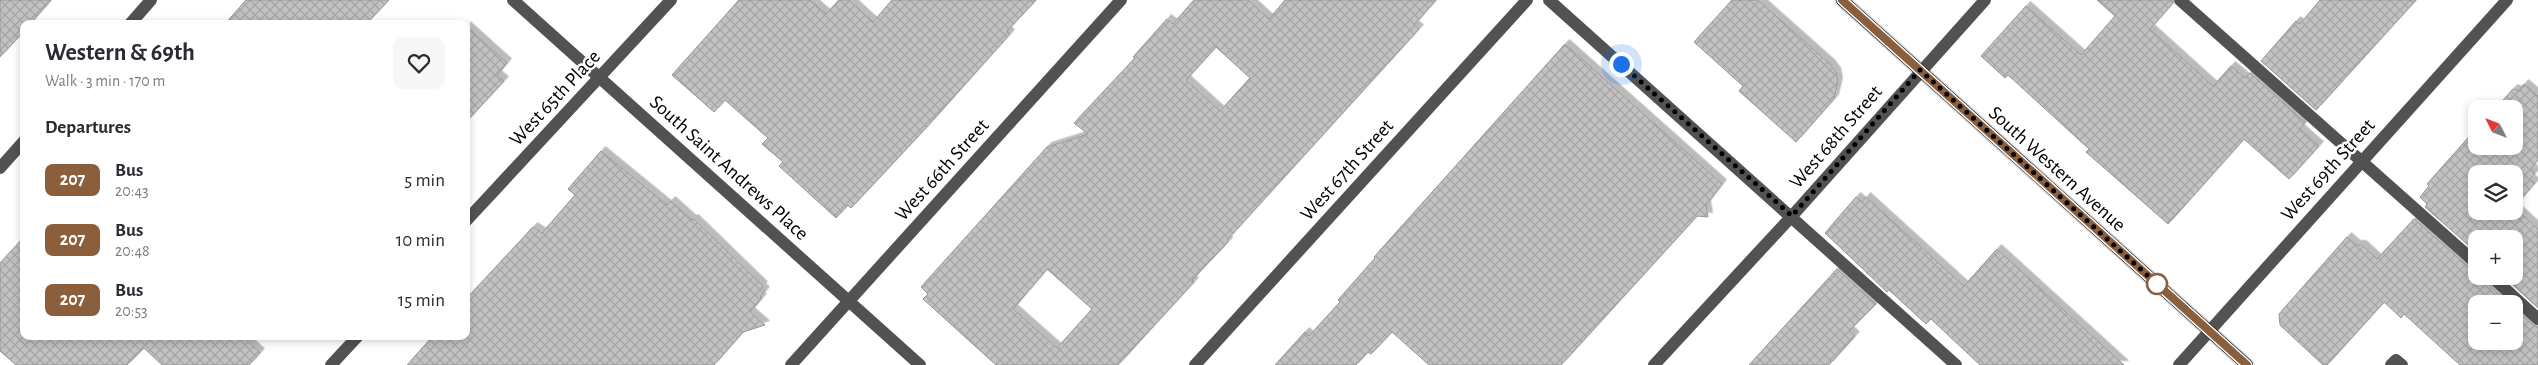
<!DOCTYPE html>
<meta charset="utf-8">
<style>
:root{--surface:#fff;--page:#f7f7f7;--text:#2b2b33;--muted:#7c7c81}
body{margin:0;font-family:"Alegreya Sans",sans-serif;background:var(--page);color:var(--text);height:100vh;display:flex;flex-direction:column;font-size:19px;white-space:nowrap}
*{box-sizing:border-box;margin:0}
p{font-size:16px;color:var(--muted)}
.icon{flex:none;width:28px;height:28px;fill:none;stroke:currentColor;stroke-width:2;stroke-linecap:round;stroke-linejoin:round}
.map{position:relative;flex:1;overflow:hidden}
.panel{position:absolute;left:20px;top:20px;width:450px;height:320px;display:flex;flex-direction:column;background:var(--surface);border-radius:10px;box-shadow:0 2px 8px #0003}
.panel>*{flex:none}
.badge{padding:0 10px;border-radius:8px;font-size:18px;line-height:32px}
.needle{width:32px;rotate:312deg}
.controls{position:absolute;left:2468px;top:100px;display:grid;gap:10px}
.controls a{display:grid;place-items:center;width:55px;height:55px;border-radius:10px;background:var(--surface);box-shadow:0 2px 8px #0003;font-size:25px}
.you{position:absolute;width:25px;height:25px;margin:-12px;border:4px solid #fff;border-radius:50%;background:#1a73e8;box-shadow:0 0 0 8px #1a73e833}
.map>.badge{position:absolute;translate:-50% -50%;box-shadow:0 0 0 2px #fff}
h2{padding:0 25px;font-size:19px;line-height:45px}
.round{display:grid;place-items:center;flex:none;width:52px;height:52px;border-radius:10px;background:var(--page)}
.headline{display:flex;align-items:center;justify-content:space-between;height:85px;padding:0 25px}
h1{font-size:24px;font-weight:700;line-height:38px}
ul{padding:0;list-style:none}
li{display:flex;align-items:center;gap:15px;height:60px;padding:0 25px}
li div{flex:1}
li b{display:block;font-size:19px}
li em{font-style:normal}
li .badge{min-width:55px;font-weight:700;text-align:center}
.map>svg:first-child{display:block}
</style>
<div class="map">
<svg width="2538" height="365" viewBox="0 0 2538 365">
<defs>
<pattern id="building-cross-hatch" width="8" height="8" patternUnits="userSpaceOnUse" patternTransform="scale(1.25)"><rect width="8" height="8" fill="#c2c2c2"/><path d="M0 0l8 8M0 8l8-8" fill="none" stroke="#a5a5a5"/></pattern>
<filter id="shadow"><feDropShadow dx="4.5" dy="-4.5" stdDeviation="0" flood-color="#0004"/></filter>
</defs>
<rect width="100%" height="100%" fill="#fff"/>
<!-- building -->
<g fill="url(#building-cross-hatch)" stroke="#969696" fill-rule="evenodd" filter="url(#shadow)">
<path d="M0,0H51L30,24H24V31L0,57Z"/>
<path d="M246,0H389L366,24H225Z"/>
<path d="M739,0H810L826,14L839,0H849L873,22L892,0H1036L1007,31L1010,34L925,129L851,208L848,205L836,218L779,166L783,162L762,144L768,138L725,100L714,112L672,75Z"/>
<path d="M1194,0H1248L1269,19L1285,0H1436L1414,25L1419,29L1227,240L1228,242L1192,280L1194,282L1118,365H996L923,299L928,294L921,287L1047,147L1088,134L1074,123L1135,58L1133,57L1167,19L1173,24ZM1216,47L1250,78L1220,111L1186,80ZM1047,269L1092,309L1057,348L1013,309Z"/>
<path d="M1732,0H1758L1830,64L1836,72L1838,82L1834,99L1796,142L1739,91L1743,86L1694,42Z"/>
<path d="M2097,0H2172L2173,3L2150,29L2213,86L2231,66L2245,78L2250,73L2305,122L2300,129L2319,146L2289,179L2244,139L2168,224L2086,152L2089,149L2008,75L2005,78L1981,56L2026,6L2081,55L2115,16Z"/>
<path d="M2320,0H2416L2316,110L2261,61L2296,21L2300,24Z"/>
<path d="M466,26L507,63L497,75L504,81L466,122Z"/>
<path d="M1565,44L1722,184L1706,205L1708,217L1697,216L1561,365H1429L1392,332L1371,354L1368,352L1356,365H1275L1305,332L1309,336L1340,302L1338,300L1375,258L1374,257Z"/>
<path d="M2524,84L2538,96V160L2531,168L2535,173L2530,179L2535,183L2514,207L2538,229V308L2503,276H2514V239H2476V252L2425,207L2427,204L2420,197L2429,186L2427,184L2476,129V146H2514V109H2495L2513,89L2518,91ZM2476,174H2514V211H2476Z"/>
<path d="M601,151L667,205L671,201L692,220L694,219L763,286L761,288L765,291L760,297L762,298L750,312L765,325L743,332L714,365H407L433,336H466V299L533,227L542,233L575,195L568,189Z"/>
<path d="M1856,197L1862,202L1866,197L1964,286L1997,249L2124,365H1980L1931,319L1926,324L1889,290L1887,292L1825,233Z"/>
<path d="M2414,219L2471,269L2476,271V276H2483L2486,282L2509,304H2476V341H2514V308L2533,325L2538,327V365H2460L2404,314L2401,318L2384,302L2327,365H2323L2280,325L2279,314L2347,237L2356,245H2362L2377,259Z"/>
<path d="M24,237V336H242L260,353L249,365H162L144,348L127,365H16L0,351V263Z"/>
<path d="M1837,269L1876,304L1849,331L1855,336L1829,365H1749Z"/>
</g>
<g fill="none" stroke-linecap="round" stroke-linejoin="round">
<defs>
<path id="major" d="M1842,0L2247,365"/>
</defs>
<!-- major casing -->
<use href="#major" stroke="#dbdbdb" stroke-width="15"/>
<!-- minor -->
<g stroke="#525252" stroke-width="12">
<path d="M513,0L920,365"/>
<path d="M1549,0L1956,365"/>
<path d="M2180,0L2476,263"/>
<path d="M130,24L151,0"/>
<path d="M0,168L24,141"/>
<path d="M466,221L671,0"/>
<path d="M2491,276L2538,319"/>
<path d="M331,365L358,336"/>
<path d="M791,365L1121,0"/>
<path d="M1195,365L1527,0"/>
<path d="M1654,365L1792,216L1985,0"/>
<path d="M2179,365L2507,0"/>
<path d="M2391,365L2396,360L2402,365"/>
</g>
<!-- major -->
<use href="#major" stroke="#000" stroke-width="12"/>
</g>
<g fill="none" stroke-linecap="round" stroke-linejoin="round">
<defs>
<path id="line" d="M1842,0L2247,365"/>
</defs>
<!-- line casing -->
<use href="#line" stroke="#fff" stroke-width="11"/>
<!-- line -->
<use href="#line" stroke="#8b5e3c" stroke-width="8"/>
<!-- walk -->
<path stroke="#000" stroke-width="5" stroke-dasharray="0 9" d="M1621,64L1792,216L1920,70L2157,284"/>
</g>
<!-- markers -->
<circle fill="#fff" stroke="#8b5e3c" stroke-width="2.5" cx="2157" cy="284" r="10"/>
<g text-anchor="middle" dominant-baseline="central" stroke-width="5" stroke-linejoin="round" paint-order="stroke">
<!-- street labels -->
<g font-size="20" fill="#000" stroke="#fff">
<text transform="translate(555 98) rotate(-47)">West 65th Place</text>
<text transform="translate(1836 137) rotate(-49)">West 68th Street</text>
<text transform="translate(729 168) rotate(42)">South Saint Andrews Place</text>
<text transform="translate(2057 169) rotate(42)">South Western Avenue</text>
<text transform="translate(942 170) rotate(-48)">West 66th Street</text>
<text transform="translate(1347 170) rotate(-48)">West 67th Street</text>
<text transform="translate(2328 170) rotate(-48)">West 69th Street</text>
</g>
</g>
</svg>
<div class="controls">
<a><svg class="needle" viewBox="-14 -14 28 28"><path d="M0-13l5 13h-10z" fill="#e53935"/><path d="M0 13l5-13h-10z" fill="#7c7c81"/></svg></a>
<a><svg class="icon" aria-label="layers" viewBox="0 0 24 24"><path d="M12 4l9 5-9 5-9-5zM3 14l9 5 9-5"/></svg></a>
<a>+</a>
<a>−</a>
</div>
<div class="you" style="left:1621px;top:64px"></div>
<section class="panel">
<div class="headline"><div><h1>Western &amp; 69th</h1><p>Walk · 3 min · 170 m</p></div><a class="round"><svg class="icon" aria-label="heart" viewBox="0 0 24 24"><path d="M12 20l-8-8c-3-5 5-10 8-4 3-6 11-1 8 4z"/></svg></a></div>
<h2>Departures</h2>
<ul>
<li><span class="badge" style="background:#8b5e3c;color:#fff">207</span><div><b>Bus</b><p>20:43</p></div><em>5 min</em></li>
<li><span class="badge" style="background:#8b5e3c;color:#fff">207</span><div><b>Bus</b><p>20:48</p></div><em>10 min</em></li>
<li><span class="badge" style="background:#8b5e3c;color:#fff">207</span><div><b>Bus</b><p>20:53</p></div><em>15 min</em></li>
</ul>
</section>
</div>
